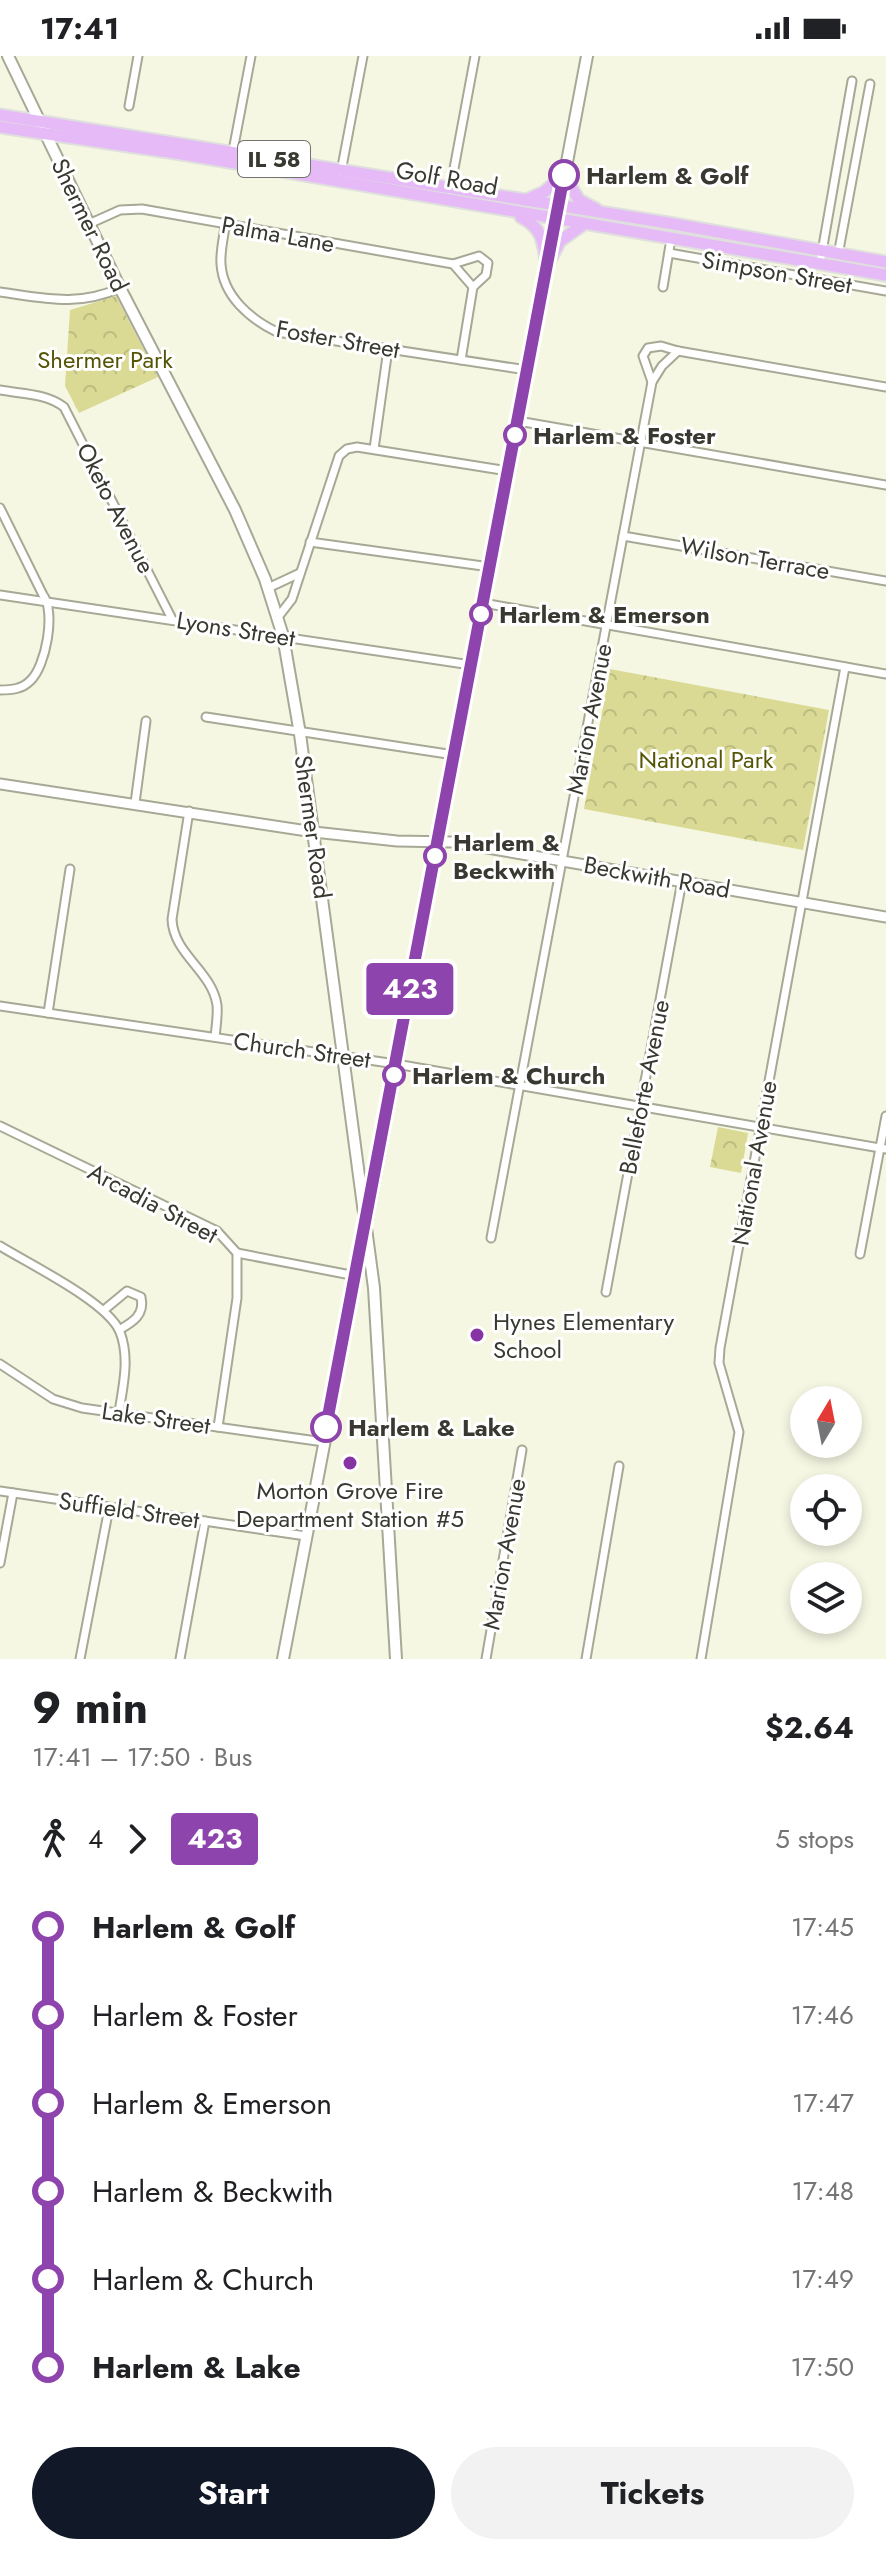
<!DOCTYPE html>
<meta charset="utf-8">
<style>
:root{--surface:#fff;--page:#f2f2f2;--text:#202124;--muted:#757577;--accent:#111827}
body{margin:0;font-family:Jost,sans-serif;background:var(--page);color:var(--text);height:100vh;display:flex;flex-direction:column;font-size:30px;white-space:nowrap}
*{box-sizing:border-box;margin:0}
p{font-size:26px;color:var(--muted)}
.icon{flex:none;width:44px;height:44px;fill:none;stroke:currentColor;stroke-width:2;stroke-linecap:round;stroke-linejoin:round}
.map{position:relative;height:1603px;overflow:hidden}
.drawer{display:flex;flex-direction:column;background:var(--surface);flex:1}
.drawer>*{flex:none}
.badge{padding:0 16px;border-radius:6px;font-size:28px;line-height:52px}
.needle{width:52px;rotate:10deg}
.controls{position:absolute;left:790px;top:1330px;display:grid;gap:16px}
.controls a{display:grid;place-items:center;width:72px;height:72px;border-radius:50%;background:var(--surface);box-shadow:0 4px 12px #0003;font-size:40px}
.map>.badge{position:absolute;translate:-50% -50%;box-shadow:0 0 0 4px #fff}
.legs{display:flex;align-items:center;gap:12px;height:88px;padding:0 32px;font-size:26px}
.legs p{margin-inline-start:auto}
.summary{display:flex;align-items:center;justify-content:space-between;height:136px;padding:0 32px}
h1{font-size:44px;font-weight:700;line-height:60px}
.action{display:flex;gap:16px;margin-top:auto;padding:16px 32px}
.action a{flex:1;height:92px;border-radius:48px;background:var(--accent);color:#fff;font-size:32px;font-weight:700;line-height:92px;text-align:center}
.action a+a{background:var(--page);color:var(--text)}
ul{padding:0 32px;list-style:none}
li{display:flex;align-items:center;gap:28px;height:88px;font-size:30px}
li i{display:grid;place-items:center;width:12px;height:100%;margin:0 10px;background:currentColor}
li i::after{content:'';width:20px;height:20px;margin:-10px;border:6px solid;border-radius:50%;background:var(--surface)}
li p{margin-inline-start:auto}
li:first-child i{background:linear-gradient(#0000 50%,currentColor 0)}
li:last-child i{background:linear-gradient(currentColor 50%,#0000 0)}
.status{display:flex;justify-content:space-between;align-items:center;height:56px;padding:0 40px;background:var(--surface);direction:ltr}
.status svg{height:22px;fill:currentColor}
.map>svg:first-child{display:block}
</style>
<div class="status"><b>17:41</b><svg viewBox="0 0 49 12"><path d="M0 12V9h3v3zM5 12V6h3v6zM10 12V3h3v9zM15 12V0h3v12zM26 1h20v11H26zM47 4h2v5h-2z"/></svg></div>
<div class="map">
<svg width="886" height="1603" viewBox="0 0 886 1603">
<defs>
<pattern id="park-crowns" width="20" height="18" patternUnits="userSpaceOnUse" patternTransform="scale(2)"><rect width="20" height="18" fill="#dada94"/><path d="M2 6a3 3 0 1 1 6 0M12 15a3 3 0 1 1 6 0" fill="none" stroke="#bcbc80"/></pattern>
</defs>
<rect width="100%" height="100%" fill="#f6f7e3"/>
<!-- park -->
<g fill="url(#park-crowns)">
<path d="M116,240L158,321L79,357L65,330L70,254Z"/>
<path d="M610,613L829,654L803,794L584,753Z"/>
<path d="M718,1071L748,1077L741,1117L710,1111Z"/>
</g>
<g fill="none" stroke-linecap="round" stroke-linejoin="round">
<defs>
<g id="minor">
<path d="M129,50L138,0"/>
<path d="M232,100L251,0"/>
<path d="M341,116L363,0"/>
<path d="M450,134L475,0"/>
<path d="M91,167L120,154L142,153L453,208L473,231L461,304"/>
<path d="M225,169C224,181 220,195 221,208C223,240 250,263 277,276L527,314"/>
<path d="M669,197L886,235"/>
<path d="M838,199L870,28"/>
<path d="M820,207L852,25"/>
<path d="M453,208L479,200L488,207L486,219L473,231"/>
<path d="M663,231L671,183"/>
<path d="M0,236C44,242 78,251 120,232"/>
<path d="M652,326L643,300L648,292L661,290L678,295L886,331"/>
<path d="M0,334C21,338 46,337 64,351L172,563"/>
<path d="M518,365L886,429"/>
<path d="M374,393L388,293"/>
<path d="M0,452L43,539C56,555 46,611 30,625C22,633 12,634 0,634"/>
<path d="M623,480L886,525"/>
<path d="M310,486L490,511"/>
<path d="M268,532L300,517"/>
<path d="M0,539L471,609"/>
<path d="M483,547L886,618"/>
<path d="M278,561L292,543L339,400L347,393L357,391L508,415"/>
<path d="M206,661L454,699"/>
<path d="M135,747L146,665"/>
<path d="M189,755L172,863C173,898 212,915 217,949C218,959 216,971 215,981"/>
<path d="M0,950L396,1008L886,1093"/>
<path d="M48,957L70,813"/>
<path d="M0,1070L217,1175L237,1197L356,1220"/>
<path d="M491,1182L652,326L662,310L678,295"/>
<path d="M0,1190C29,1208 108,1246 120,1276C130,1302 123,1330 119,1356"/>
<path d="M860,1198L886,1060"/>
<path d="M606,1236L682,825"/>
<path d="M104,1254L127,1235L141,1241C145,1259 133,1266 119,1274"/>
<path d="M0,1308L53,1343L82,1352L324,1386"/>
<path d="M218,1371L237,1242V1197"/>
<path d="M0,1435L306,1480"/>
<path d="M0,1507L13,1437"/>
<path d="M80,1603L109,1452"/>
<path d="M180,1603L205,1465"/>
<path d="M486,1603L522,1394"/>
<path d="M586,1603L619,1410"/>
<path d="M701,1603L739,1376L719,1307L720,1292L845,611"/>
</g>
<path id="tertiary" d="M0,728L314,776L397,785L452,786L886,861"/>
<g id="secondary">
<path d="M8,0L120,232L235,454L265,523L283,580L300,678L374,1232L396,1603"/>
<path d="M367,1165L587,0"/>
<path d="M283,1603L363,1185"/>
</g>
<g id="primary">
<path d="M0,59L674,168L886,206"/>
<path d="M0,71L182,98L886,219"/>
<path d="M526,144L544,136L564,119L579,144L596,153"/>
<path d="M521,161C544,173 543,187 547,211"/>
<path d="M547,210L560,185L584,168"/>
</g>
</defs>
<!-- minor casing -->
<use href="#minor" stroke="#a7a895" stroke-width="11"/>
<!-- tertiary casing -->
<use href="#tertiary" stroke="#a7a895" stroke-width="13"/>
<!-- secondary casing -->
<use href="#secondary" stroke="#a7a895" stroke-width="14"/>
<!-- primary casing -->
<use href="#primary" stroke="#dfdfde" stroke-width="15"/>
<!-- minor -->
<use href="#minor" stroke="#fff" stroke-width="7"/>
<!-- tertiary -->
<use href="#tertiary" stroke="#fff" stroke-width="9"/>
<!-- secondary -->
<use href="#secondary" stroke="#fff" stroke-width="10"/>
<!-- primary -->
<use href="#primary" stroke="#e5baf6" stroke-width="11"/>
</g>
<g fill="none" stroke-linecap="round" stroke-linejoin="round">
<defs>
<path id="line-1" d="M326,1371L564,119"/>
</defs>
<!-- line-1 casing -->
<use href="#line-1" stroke="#fff" stroke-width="18"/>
<!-- line-1 -->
<use href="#line-1" stroke="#8e44ad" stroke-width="12"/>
</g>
<!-- markers -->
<g fill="#fff" stroke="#8e44ad" stroke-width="4">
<circle cx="564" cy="119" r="14"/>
<circle cx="515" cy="379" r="10"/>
<circle cx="481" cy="558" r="10"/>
<circle cx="435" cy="800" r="10"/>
<circle cx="394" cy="1019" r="10"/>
<circle cx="326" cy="1371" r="14"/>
</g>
<g fill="#8634a3" stroke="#fff" stroke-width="3">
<circle cx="477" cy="1279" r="8"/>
<circle cx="350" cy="1407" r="8"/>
</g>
<g text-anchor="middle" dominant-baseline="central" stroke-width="6" stroke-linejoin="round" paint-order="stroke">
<!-- shield labels -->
<rect fill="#fff" stroke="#74746f" stroke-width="2" x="238" y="85" width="72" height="36" rx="6"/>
<g font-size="22" font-weight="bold" fill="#393931">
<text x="274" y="103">IL 58</text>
</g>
<!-- stop labels -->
<g font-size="24" font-weight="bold" fill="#393931" stroke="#fff" text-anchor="start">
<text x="586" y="119">Harlem &amp; Golf</text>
<text x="533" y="379">Harlem &amp; Foster</text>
<text x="499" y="558">Harlem &amp; Emerson</text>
<text x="453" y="786">Harlem &amp;<tspan x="453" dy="28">Beckwith</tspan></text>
<text x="412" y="1019">Harlem &amp; Church</text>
<text x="348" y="1371">Harlem &amp; Lake</text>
</g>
<!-- street labels -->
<g font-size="24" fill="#393931" stroke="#fff">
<text transform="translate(447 122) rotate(10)">Golf Road</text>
<text transform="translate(90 169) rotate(64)">Shermer Road</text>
<text transform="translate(278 178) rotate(10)">Palma Lane</text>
<text transform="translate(777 216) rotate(10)">Simpson Street</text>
<text transform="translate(338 283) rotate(10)">Foster Street</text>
<text transform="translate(116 452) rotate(63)">Oketo Avenue</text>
<text transform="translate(755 502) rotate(10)">Wilson Terrace</text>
<text transform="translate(236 573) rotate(9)">Lyons Street</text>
<text transform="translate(589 663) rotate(-79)">Marion Avenue</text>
<text transform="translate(313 771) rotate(82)">Shermer Road</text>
<text transform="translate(657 821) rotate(10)">Beckwith Road</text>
<text transform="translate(302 994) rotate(8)">Church Street</text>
<text transform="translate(644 1031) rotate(-79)">Belleforte Avenue</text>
<text transform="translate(754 1107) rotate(-80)">National Avenue</text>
<text transform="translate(153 1147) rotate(28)">Arcadia Street</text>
<text transform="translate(156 1362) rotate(8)">Lake Street</text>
<text transform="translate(129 1454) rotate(8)">Suffield Street</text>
<text transform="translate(504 1498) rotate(-80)">Marion Avenue</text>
</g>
<!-- park labels -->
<g font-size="24" fill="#565506" stroke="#fff">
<text x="105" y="303">Shermer Park</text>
<text x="706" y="703">National Park</text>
</g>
<!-- poi labels -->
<g font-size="24" fill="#393931" stroke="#fff" text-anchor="start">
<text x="493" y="1265">Hynes Elementary<tspan x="493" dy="28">School</tspan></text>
<text x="350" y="1434" text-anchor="middle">Morton Grove Fire<tspan x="350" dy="28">Department Station #5</tspan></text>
</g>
</g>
</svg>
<div class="controls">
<a><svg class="needle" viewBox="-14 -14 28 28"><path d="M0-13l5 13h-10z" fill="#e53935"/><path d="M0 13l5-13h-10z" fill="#757577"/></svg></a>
<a><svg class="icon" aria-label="locate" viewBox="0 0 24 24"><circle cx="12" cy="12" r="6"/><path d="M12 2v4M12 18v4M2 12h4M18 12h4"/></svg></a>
<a><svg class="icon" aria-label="layers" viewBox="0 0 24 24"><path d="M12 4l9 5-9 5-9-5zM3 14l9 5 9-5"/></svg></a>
</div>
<b class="badge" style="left:410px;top:933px;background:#8e44ad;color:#fff">423</b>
</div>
<section class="drawer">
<div class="summary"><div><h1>9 min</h1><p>17:41 – 17:50 · Bus</p></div><b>$2.64</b></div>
<div class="legs"><svg class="icon" aria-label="walk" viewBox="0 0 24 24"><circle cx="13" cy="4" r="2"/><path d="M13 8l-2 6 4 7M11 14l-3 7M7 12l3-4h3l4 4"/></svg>4<svg class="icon" aria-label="forward" viewBox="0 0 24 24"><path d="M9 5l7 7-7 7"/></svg><b class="badge" style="background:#8e44ad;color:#fff">423</b><p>5 stops</p></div>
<ul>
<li><i style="color:#8e44ad"></i><b>Harlem &amp; Golf</b><p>17:45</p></li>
<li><i style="color:#8e44ad"></i><span>Harlem &amp; Foster</span><p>17:46</p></li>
<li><i style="color:#8e44ad"></i><span>Harlem &amp; Emerson</span><p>17:47</p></li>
<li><i style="color:#8e44ad"></i><span>Harlem &amp; Beckwith</span><p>17:48</p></li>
<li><i style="color:#8e44ad"></i><span>Harlem &amp; Church</span><p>17:49</p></li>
<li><i style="color:#8e44ad"></i><b>Harlem &amp; Lake</b><p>17:50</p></li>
</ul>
<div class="action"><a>Start</a><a>Tickets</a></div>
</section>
